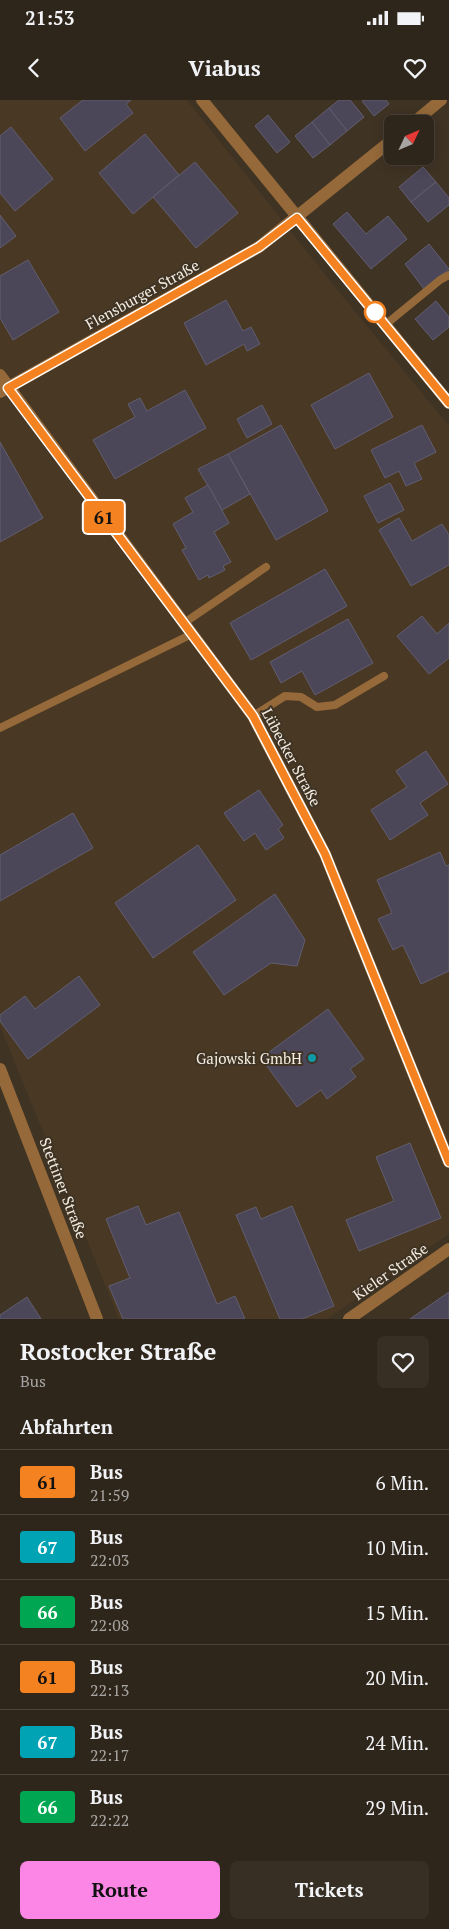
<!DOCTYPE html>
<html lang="de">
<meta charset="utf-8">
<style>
:root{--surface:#2f261b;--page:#372e24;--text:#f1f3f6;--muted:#a7a5a3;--line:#4a433a;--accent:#fb86e5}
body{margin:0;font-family:"PT Serif",serif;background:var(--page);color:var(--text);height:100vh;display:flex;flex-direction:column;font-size:19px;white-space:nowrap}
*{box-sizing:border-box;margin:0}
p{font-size:16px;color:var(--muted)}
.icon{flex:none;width:28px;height:28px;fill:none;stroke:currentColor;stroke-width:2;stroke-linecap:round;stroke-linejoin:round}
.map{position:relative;height:1219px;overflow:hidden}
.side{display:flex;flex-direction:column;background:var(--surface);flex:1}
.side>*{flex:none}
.badge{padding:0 10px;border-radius:4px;font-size:18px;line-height:32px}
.needle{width:32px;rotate:46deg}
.controls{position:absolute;left:384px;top:15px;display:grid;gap:10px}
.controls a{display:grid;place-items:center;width:50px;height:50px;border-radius:8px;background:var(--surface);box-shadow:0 2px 12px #0003,0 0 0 1px var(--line);font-size:25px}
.map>.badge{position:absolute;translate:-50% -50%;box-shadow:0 0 0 2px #fff}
h2{padding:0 20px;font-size:19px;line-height:45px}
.round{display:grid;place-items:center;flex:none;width:52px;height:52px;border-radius:8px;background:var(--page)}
.headline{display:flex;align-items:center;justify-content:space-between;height:85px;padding:0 20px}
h1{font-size:24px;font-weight:800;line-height:38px}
.button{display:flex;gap:10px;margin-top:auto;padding:10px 20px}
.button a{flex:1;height:58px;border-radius:8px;background:var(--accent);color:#111;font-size:20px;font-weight:800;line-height:58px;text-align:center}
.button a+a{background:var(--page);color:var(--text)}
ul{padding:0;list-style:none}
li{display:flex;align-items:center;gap:15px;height:65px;padding:0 20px;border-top:1px solid var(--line)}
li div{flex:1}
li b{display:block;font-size:19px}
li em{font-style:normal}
li .badge{min-width:55px;font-weight:700;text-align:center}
.status{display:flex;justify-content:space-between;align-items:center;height:35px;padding:0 25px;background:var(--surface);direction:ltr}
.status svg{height:14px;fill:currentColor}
header{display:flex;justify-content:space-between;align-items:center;height:65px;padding:0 20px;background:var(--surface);font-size:22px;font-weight:800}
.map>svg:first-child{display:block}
</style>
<div class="status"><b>21:53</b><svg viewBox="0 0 49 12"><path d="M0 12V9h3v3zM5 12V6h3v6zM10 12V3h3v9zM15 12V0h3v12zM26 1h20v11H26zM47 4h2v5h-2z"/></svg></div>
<header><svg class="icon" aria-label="back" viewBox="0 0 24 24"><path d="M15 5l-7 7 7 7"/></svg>Viabus<svg class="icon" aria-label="heart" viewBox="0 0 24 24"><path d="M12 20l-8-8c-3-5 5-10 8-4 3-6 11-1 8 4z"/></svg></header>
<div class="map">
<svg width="449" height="1219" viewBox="0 0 449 1219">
<rect width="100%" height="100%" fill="#3f3324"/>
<!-- built -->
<path fill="#493823" d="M0,0H187L327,177L449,326V1134L327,1219H119L0,926Z"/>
<!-- building -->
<g fill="#4b4759" stroke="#625e71">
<path d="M83,0H131L126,4L133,13L85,51L60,18Z"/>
<path d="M339,0H350L364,17L347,31L329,8Z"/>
<path d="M364,0H386L389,4L374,16L362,1Z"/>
<path d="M329,8L347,31L330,45L312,22Z"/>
<path d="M268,15L290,42L277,53L255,26Z"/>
<path d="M312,22L330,45L313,58L295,36Z"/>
<path d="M11,27L53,79L15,111L0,93V36Z"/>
<path d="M145,34L179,75L133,114L99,73Z"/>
<path d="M195,62L238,113L196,148L153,97Z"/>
<path d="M423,67L436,82L411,102L399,87Z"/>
<path d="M436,82L449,98V105L428,122L411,102Z"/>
<path d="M347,112L366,134L388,116L407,139L371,169L333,124Z"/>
<path d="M0,115L16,136L0,148Z"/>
<path d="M429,144L449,169L424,189L405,164Z"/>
<path d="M28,160L59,212L13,240L0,218V176Z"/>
<path d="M226,200L243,231L251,227L260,244L247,251L244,244L206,265L184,223Z"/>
<path d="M436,201L449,217V227L433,240L415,219Z"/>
<path d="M369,273L393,317L335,349L311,305Z"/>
<path d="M185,290L206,328L115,379L93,340L135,317L128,304L140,298L147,311Z"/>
<path d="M262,305L272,324L247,338L237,319Z"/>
<path d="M281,325L328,411L276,440L228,354Z"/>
<path d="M422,325L436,352L414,363L422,379L406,386L399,371L385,378L371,350Z"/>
<path d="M0,342L43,418L0,442Z"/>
<path d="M228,354L250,394L222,410L198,369Z"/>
<path d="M390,383L404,410L378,423L364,396Z"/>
<path d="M208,385L229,423L214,432L231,462L223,466L225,470L209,478L208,475L199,480L182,450L186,448L173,424L193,412L185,398Z"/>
<path d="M399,418L412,441L442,424L449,435V465L411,486L379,430Z"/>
<path d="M325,469L347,506L251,560L230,523Z"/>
<path d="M422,516L437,534L449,523V558L429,574L397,536Z"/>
<path d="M348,519L373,563L315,595L302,571L281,583L270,562Z"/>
<path d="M426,651L448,684L420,703L428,715L390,740L371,710L407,687L396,671Z"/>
<path d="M259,690L283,725L278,729L284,738L266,750L255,733L244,741L224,713Z"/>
<path d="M73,713L93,748L0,801V755Z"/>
<path d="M198,745L236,800L153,858L115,803Z"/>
<path d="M440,752L446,766L449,765V871L421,884L403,845L393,850L378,819L392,813L377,780Z"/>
<path d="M275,794L305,840L297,866L271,863L224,895L193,852Z"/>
<path d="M79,876L100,905L28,959L0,921V915L25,896L35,909Z"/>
<path d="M328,909L364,959L350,969L356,977L327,999L321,990L297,1007L261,958Z"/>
<path d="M410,1043L441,1118L359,1151L346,1120L394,1101L376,1057Z"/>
<path d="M138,1106L146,1125L179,1112L217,1204L235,1196L245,1219H123L109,1186L130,1178L106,1119Z"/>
<path d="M292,1106L334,1206L302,1219H280L236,1115L256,1107L261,1119Z"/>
<path d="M449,1192V1219H410Z"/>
<path d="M27,1197L41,1219H0V1215Z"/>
</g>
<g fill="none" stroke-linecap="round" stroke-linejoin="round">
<!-- service -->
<g stroke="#956939" stroke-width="8">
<path d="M385,225L440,180L449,175"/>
<path d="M184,523L266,467"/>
<path d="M253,616L285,596L301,597L317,607L335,605L384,576"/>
<path d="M0,628L192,534"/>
</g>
<!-- minor -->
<g stroke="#956939" stroke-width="12">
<path d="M202,0L449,303"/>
<path d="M412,24L441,0"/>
<path d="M0,275L253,616L325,754L449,1062"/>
<path d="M0,292L259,147L392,40"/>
<path d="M0,969L97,1219"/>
<path d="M349,1219L449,1149"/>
</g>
</g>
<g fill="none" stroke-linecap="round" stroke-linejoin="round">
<defs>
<path id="line" d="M449,303L297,118L259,147L8,288L253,616L325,754L449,1062"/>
</defs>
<!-- line casing -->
<use href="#line" stroke="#fff" stroke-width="11"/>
<!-- line -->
<use href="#line" stroke="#f58220" stroke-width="8"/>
</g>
<!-- markers -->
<circle fill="#fff" stroke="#f58220" stroke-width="2.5" cx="375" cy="212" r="10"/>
<circle fill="#0f9aa8" stroke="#3f3324" stroke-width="2" cx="312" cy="958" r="5"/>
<g text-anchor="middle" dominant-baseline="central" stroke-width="4" stroke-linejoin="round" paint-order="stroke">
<!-- street labels -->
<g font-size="15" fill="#f5ede3" stroke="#3f3324">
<text transform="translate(142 194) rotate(-29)">Flensburger Straße</text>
<text transform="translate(292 657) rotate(62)">Lübecker Straße</text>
<text transform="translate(64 1088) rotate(69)">Stettiner Straße</text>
<text transform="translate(390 1171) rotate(-35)">Kieler Straße</text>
</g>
<!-- poi labels -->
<g font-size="15" fill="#f5ede3" stroke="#3f3324" text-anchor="end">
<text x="302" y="958">Gajowski GmbH</text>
</g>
</g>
</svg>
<div class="controls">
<a><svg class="needle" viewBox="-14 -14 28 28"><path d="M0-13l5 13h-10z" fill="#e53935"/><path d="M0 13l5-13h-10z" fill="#a7a5a3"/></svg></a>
</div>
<b class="badge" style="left:104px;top:417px;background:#f58220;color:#111">61</b>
</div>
<section class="side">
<div class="headline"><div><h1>Rostocker Straße</h1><p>Bus</p></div><a class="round"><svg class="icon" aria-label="heart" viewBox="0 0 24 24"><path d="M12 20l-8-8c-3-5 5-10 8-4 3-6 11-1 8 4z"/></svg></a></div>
<h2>Abfahrten</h2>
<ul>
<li><span class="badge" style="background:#f58220;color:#111">61</span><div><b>Bus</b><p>21:59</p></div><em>6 Min.</em></li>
<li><span class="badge" style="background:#00a3b4;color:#fff">67</span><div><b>Bus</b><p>22:03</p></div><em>10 Min.</em></li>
<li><span class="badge" style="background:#00a651;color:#fff">66</span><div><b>Bus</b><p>22:08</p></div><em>15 Min.</em></li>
<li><span class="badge" style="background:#f58220;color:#111">61</span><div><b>Bus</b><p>22:13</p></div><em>20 Min.</em></li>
<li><span class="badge" style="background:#00a3b4;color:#fff">67</span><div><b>Bus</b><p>22:17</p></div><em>24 Min.</em></li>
<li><span class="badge" style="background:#00a651;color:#fff">66</span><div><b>Bus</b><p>22:22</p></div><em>29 Min.</em></li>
</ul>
<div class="button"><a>Route</a><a>Tickets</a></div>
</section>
